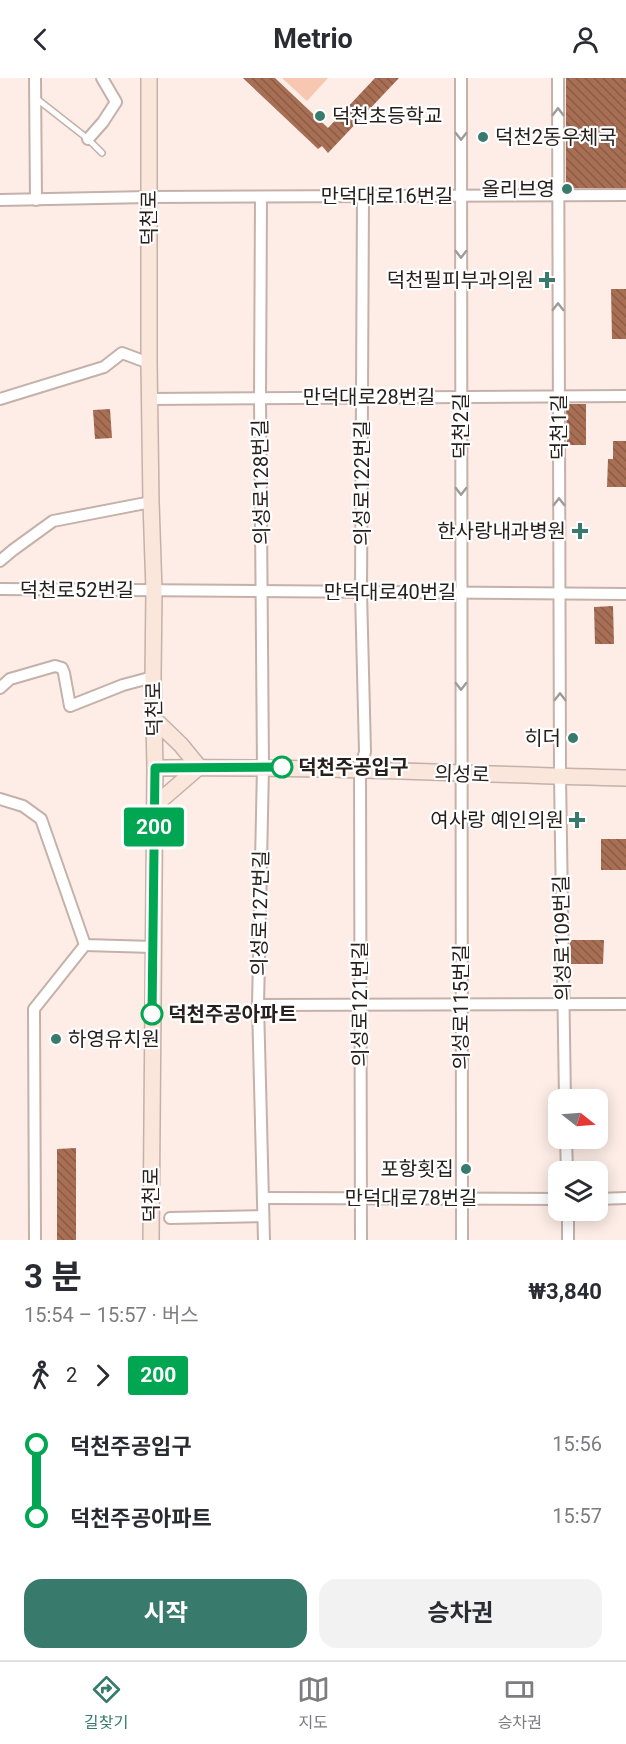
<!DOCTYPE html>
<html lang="ko">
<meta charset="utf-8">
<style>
:root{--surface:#fff;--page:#f2f2f3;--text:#2b2b33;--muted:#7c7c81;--line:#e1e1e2;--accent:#387b6d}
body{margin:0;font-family:Roboto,"Noto Sans KR",sans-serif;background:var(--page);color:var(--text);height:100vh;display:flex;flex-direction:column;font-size:22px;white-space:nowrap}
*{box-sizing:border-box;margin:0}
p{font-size:20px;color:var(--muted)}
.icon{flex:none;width:33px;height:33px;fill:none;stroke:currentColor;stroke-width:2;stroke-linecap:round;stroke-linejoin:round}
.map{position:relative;height:1162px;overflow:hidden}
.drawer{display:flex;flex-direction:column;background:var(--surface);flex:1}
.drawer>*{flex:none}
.badge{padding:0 12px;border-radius:4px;font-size:21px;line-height:39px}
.needle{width:39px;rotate:107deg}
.fabs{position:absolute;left:548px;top:1011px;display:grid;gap:12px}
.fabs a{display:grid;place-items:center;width:60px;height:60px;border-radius:12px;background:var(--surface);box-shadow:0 3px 15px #0003;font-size:30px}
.map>.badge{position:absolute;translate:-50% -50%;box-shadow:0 0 0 3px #fff}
.legs{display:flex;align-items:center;gap:9px;height:66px;padding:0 24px;font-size:20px}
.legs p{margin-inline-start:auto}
.headline{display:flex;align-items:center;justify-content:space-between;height:102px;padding:0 24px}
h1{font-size:33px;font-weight:700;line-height:45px}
.cta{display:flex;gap:12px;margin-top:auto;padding:12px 24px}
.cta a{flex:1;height:69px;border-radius:18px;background:var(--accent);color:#fff;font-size:24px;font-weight:700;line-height:69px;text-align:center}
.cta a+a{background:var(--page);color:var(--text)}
ul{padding:0 24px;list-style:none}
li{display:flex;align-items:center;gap:21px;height:72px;font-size:22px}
li i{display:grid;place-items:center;width:9px;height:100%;margin:0 8px;background:currentColor}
li i::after{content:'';width:15px;height:15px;margin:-8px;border:4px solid;border-radius:50%;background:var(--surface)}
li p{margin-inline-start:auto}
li:first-child i{background:linear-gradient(#0000 50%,currentColor 0)}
li:last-child i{background:linear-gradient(currentColor 50%,#0000 0)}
header{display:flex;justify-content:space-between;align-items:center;height:78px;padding:0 24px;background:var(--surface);font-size:27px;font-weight:700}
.dock{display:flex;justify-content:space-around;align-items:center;height:84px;border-top:2px solid var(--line);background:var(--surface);font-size:16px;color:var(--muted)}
.dock a{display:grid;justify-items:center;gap:3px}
.dock .selected{color:var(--accent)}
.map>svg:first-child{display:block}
</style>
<header><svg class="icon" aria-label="back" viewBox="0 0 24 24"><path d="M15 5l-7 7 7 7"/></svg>Metrio<svg class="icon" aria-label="person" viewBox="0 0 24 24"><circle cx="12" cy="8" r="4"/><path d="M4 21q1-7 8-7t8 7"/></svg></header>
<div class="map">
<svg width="626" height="1162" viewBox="0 0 626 1162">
<defs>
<pattern id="building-back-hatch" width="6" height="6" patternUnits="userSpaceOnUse" patternTransform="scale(1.5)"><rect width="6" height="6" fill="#a96f55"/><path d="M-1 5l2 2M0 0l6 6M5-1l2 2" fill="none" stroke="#8a5b46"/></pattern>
</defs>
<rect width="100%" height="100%" fill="#fdede6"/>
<!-- pitch -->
<path fill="#f8c7b2" d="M282,0H328L307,23Z"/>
<!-- building -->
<g fill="url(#building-back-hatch)">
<path d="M243,0H275L328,50L375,0H399L328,75L322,68L318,71Z"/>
<rect x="566" y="0" width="60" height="110"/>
<path d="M611,211H626V261H612Z"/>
<path d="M568,326H586V367H567L566,328Z"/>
<path d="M110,331L112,360L95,361L93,332Z"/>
<path d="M613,363H626V409H607L608,381H613Z"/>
<path d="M613,528L614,566H595L594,529Z"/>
<rect x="601" y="761" width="25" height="31"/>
<path d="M570,862H604L603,886H570Z"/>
<path d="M76,1070V1162H57V1071Z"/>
</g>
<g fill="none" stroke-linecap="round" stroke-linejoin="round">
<defs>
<path id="lane" d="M37,21L88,61L102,75"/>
<g id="street">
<path d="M35,0L36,122"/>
<path d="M461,0L462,1162"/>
<path d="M558,0L560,698L565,1022"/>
<path d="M88,61L103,44L116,24L102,0"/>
<path d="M261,119L260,320L263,689L258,927L264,1162"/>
<path d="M0,122L149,119L626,117"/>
<path d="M0,321L104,289L122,275L149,285"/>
<path d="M149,321L626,318"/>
<path d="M0,483L13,472L53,443L151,424"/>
<path d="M0,511L626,516"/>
<path d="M0,610L10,601L55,588L62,590L64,595L70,628L123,607L153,599"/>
<path d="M0,721L23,728L41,741L85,867L153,869"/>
<path d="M258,927L626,926"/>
<path d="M566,1060L567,1094"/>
<path d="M263,1120L558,1121"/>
<path d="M597,1121L626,1120"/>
<path d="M170,1140L263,1138"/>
<path d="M35,1162L34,931L85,867"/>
<path d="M361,1162L360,691L365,674L361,514L363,118"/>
<path d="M568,1162V1132"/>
</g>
<g id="secondary">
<path d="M149,0V285L151,424L154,513L153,599L155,690L151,1162"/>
<path d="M154,641L181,667L199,689L155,727"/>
<path d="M155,690C312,688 469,696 626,700"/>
</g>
</defs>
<!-- lane casing -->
<use href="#lane" stroke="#c4b1a9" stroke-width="8"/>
<!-- street casing -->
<use href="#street" stroke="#c4b1a9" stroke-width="14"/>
<!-- secondary casing -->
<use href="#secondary" stroke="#c4b1a9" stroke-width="18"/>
<!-- lane -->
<use href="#lane" stroke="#fff" stroke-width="5"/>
<!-- street -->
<use href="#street" stroke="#fff" stroke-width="10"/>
<!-- secondary -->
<use href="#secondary" stroke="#fbe6dc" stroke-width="15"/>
</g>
<!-- one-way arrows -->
<defs><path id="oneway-chevron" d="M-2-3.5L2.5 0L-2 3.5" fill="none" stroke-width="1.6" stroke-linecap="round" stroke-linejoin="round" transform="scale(1.5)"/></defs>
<g stroke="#9e9b99">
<use href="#oneway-chevron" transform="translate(558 34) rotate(-90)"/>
<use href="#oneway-chevron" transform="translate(461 58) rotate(90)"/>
<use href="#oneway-chevron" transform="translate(461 176) rotate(90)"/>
<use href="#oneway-chevron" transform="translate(558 229) rotate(-90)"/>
<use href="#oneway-chevron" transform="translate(461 413) rotate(90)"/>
<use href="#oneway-chevron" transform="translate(559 424) rotate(-90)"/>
<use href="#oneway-chevron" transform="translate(461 608) rotate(90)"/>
<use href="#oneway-chevron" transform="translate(560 619) rotate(-90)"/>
</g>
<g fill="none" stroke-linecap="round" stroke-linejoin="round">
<defs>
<path id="line-1" d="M152,936L155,690L282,689"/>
</defs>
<!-- line-1 casing -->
<use href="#line-1" stroke="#fff" stroke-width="14"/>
<!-- line-1 -->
<use href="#line-1" stroke="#00a651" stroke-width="9"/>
</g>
<!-- markers -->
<g fill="#387b6d" stroke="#fff" stroke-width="2">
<circle cx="320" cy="38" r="6"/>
<circle cx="483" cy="59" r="6"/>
<circle cx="567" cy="111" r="6"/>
<path d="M544 193h6v6h6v6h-6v6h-6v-6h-6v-6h6z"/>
<path d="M577 444h6v6h6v6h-6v6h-6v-6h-6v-6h6z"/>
<circle cx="573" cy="660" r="6"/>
<path d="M574 733h6v6h6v6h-6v6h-6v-6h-6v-6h6z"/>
<circle cx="56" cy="961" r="6"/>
<circle cx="466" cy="1091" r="6"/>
</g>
<g fill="#fff" stroke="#00a651" stroke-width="3">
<circle cx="282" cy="689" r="10"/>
<circle cx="152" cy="936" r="10"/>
</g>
<g text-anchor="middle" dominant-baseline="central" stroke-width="4.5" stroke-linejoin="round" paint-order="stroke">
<!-- poi labels -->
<g font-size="20" fill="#27201d" stroke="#fff" text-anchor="end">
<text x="332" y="38" text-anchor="start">덕천초등학교</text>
<text x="495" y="59" text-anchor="start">덕천2동우체국</text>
<text x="555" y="111">올리브영</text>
<text x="534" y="202">덕천필피부과의원</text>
<text x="566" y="453">한사랑내과병원</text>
<text x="561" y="660">히더</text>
<text x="564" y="742">여사랑 예인의원</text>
<text x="68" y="961" text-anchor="start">하영유치원</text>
<text x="454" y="1091">포항횟집</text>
</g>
<!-- street labels -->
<g font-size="20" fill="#27201d" stroke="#fff">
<text x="387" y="118">만덕대로16번길</text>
<text transform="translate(149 140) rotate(-90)">덕천로</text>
<text x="369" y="319">만덕대로28번길</text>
<text transform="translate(461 348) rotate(-90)">덕천2길</text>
<text transform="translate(559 349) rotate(-90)">덕천1길</text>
<text transform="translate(261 404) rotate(-91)">의성로128번길</text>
<text transform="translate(362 405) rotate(-90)">의성로122번길</text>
<text x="77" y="512">덕천로52번길</text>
<text x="390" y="514">만덕대로40번길</text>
<text transform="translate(154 631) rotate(-91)">덕천로</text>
<text transform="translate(462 696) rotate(2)">의성로</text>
<text transform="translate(260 835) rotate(-89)">의성로127번길</text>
<text transform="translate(562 860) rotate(-91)">의성로109번길</text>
<text transform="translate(360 926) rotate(-90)">의성로121번길</text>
<text transform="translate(461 929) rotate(-90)">의성로115번길</text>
<text transform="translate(151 1117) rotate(-90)">덕천로</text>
<text x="411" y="1120">만덕대로78번길</text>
</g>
<!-- stop labels -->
<g font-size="20" font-weight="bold" fill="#27201d" stroke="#fff" text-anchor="start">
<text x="298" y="689">덕천주공입구</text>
<text x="168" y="936">덕천주공아파트</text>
</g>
</g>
</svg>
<div class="fabs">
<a><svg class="needle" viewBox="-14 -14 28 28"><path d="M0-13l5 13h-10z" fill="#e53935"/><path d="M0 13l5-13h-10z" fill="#7c7c81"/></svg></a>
<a><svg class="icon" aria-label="layers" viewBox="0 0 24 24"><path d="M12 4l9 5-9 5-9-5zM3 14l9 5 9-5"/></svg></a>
</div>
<b class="badge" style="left:154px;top:749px;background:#00a651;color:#fff">200</b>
</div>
<section class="drawer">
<div class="headline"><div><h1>3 분</h1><p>15:54 – 15:57 · 버스</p></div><b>₩3,840</b></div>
<div class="legs"><svg class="icon" aria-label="walk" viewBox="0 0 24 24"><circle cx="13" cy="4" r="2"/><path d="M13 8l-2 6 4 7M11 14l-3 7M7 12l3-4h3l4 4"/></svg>2<svg class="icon" aria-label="forward" viewBox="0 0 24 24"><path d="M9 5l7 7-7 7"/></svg><b class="badge" style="background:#00a651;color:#fff">200</b></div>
<ul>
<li><i style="color:#00a651"></i><b>덕천주공입구</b><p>15:56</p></li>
<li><i style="color:#00a651"></i><b>덕천주공아파트</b><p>15:57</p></li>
</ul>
<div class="cta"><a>시작</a><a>승차권</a></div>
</section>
<nav class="dock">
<a class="selected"><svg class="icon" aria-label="directions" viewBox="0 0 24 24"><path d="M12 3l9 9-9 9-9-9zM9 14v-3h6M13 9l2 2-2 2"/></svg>길찾기</a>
<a><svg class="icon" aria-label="map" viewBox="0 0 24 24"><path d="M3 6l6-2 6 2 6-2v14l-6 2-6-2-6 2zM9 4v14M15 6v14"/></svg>지도</a>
<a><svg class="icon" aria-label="tickets" viewBox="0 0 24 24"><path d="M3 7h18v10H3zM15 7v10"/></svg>승차권</a>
</nav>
